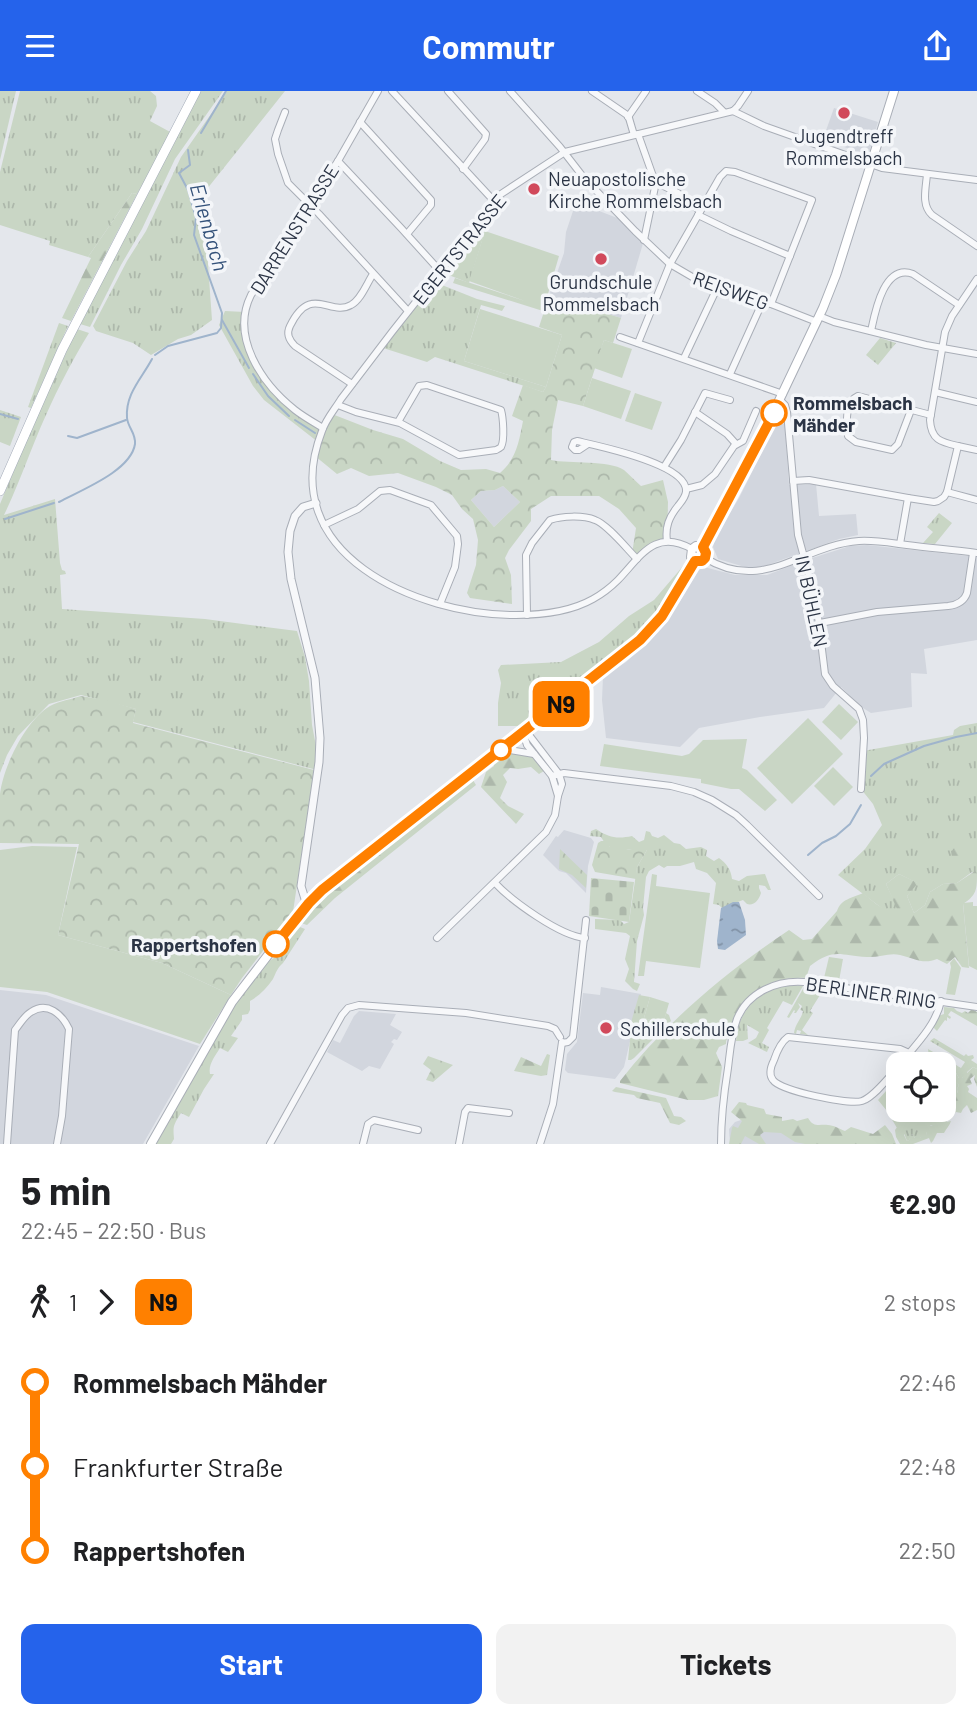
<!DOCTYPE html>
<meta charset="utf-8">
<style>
:root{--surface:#fff;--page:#f2f2f2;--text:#202124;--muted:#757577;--accent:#2563eb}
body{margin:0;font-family:Barlow,sans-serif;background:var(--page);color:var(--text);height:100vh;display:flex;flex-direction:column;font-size:26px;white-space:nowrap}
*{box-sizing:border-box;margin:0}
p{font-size:23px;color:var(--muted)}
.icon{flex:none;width:38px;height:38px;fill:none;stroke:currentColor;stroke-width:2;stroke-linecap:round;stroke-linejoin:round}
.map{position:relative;height:1053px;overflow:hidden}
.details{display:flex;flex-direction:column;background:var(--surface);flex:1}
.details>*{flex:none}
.badge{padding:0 14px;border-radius:10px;font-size:24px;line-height:46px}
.controls{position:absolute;left:886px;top:961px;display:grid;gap:14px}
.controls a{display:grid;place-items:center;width:70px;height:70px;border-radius:14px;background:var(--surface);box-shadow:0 7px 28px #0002;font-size:35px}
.map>.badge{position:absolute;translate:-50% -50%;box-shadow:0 0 0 4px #fff}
.legs{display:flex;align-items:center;gap:10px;height:77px;padding:0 21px;font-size:23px}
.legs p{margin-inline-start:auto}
.summary{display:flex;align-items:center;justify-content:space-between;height:119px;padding:0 21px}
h1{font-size:38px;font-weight:700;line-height:52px}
.button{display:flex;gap:14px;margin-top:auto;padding:14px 21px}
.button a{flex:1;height:80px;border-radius:14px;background:var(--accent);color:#fff;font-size:28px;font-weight:700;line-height:80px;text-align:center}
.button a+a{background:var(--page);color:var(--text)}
ul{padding:0 21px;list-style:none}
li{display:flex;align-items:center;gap:24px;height:84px;font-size:26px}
li i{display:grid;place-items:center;width:10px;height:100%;margin:0 9px;background:currentColor}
li i::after{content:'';width:18px;height:18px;margin:-9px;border:5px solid;border-radius:50%;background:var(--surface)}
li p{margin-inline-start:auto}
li:first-child i{background:linear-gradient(#0000 50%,currentColor 0)}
li:last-child i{background:linear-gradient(currentColor 50%,#0000 0)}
header{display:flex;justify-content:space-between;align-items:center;height:91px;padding:0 21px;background:var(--accent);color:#fff;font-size:32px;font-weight:700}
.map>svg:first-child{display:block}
</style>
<header><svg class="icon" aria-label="menu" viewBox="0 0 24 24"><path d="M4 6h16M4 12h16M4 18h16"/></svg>Commutr<svg class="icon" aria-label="share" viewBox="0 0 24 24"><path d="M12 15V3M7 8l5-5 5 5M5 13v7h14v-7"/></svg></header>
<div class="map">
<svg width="977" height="1053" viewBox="0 0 977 1053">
<defs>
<pattern id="grass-tufts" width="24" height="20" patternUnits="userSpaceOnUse" patternTransform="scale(1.75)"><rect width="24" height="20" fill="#c9d6c5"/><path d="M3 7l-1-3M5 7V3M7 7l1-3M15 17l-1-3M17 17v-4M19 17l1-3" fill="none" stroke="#adb8ab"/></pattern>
<pattern id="forest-firs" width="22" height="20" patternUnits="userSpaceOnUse" patternTransform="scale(1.75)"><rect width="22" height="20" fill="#c9d6c5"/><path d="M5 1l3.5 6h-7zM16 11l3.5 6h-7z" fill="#adb8ab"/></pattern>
<pattern id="cemetery-stones" width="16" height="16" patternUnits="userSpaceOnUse" patternTransform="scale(1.75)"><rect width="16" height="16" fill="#c9d6c5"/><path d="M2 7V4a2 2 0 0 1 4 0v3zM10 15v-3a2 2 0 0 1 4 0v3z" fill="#adb8ab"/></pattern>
<pattern id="park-crowns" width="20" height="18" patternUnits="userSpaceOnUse" patternTransform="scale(1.75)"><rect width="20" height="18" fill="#c9d6c5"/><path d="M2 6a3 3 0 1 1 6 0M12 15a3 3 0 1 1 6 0" fill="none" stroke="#adb8ab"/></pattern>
<pattern id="water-ripples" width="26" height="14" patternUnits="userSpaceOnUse" patternTransform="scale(1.75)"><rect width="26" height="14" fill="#9fb4cc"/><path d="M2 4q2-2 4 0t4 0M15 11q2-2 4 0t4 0" fill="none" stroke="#8293a7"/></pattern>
</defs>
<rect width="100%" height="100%" fill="#e4e7ec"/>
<!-- built -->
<g fill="#d2d6de">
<path d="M834,17L878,31L868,65L823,48Z"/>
<path d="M576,111L625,130L644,149L621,227L549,205L564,162L566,141Z"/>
<path d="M780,332L785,333L789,394L816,393L819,425L856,423L858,444L839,448L765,475L749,477L738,474L718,468L713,456L715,447L739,407L774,337Z"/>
<path d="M503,395L520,411L494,436L471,409L481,400L495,399Z"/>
<path d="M867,454L977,466V549L924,558L927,583L911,582L912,616L871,622L863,617L841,596L824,617L760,626L699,637L680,656L606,647L602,609L603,586L626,571L649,550L680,510L699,479L704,476L735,484H767L809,468L850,455Z"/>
<path d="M564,739L591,747L594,751L588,775L586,802L566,782L559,780L543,764L556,745L558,746Z"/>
<path d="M601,896L641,903L624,976L615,988L568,982L565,979L567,963L577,951L583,902L600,904Z"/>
<path d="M0,899L46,904L199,955L143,1053H0Z"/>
<path d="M359,920L396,923L390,934L402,941L397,949L394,948L391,951L394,953L380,978L369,975L362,980L327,961L333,949L340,952L354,925Z"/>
<path d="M741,1029L837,1053H730L729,1038L735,1031Z"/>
</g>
<!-- grass -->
<g fill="url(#grass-tufts)">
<path d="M0,0H16L0,69Z"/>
<path d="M20,0H150L156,5L157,15L150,30L172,42L137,103L132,102L88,166L49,154L50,150L0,134V81Z"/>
<path d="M201,0H223L175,68L142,138L121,174L90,236L80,233Z"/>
<path d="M227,0H285L203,103L212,229L191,244L178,248L151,264L133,252L96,240L93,235L127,170L146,140L181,66Z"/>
<path d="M476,133L486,137L469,192L441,181L442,194L477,208L505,215L502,220L481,214L464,270L546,296L543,301L435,266L427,271L380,256Z"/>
<path d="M225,220L245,221L250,260L279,304L323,337L318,351L264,309L253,295L219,234Z"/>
<path d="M59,232L68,235L31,317L28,316Z"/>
<path d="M77,238L89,242C73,268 59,295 46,324C31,357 20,391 4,424L55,408L60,472L62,479L65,480L66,483L60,484L62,518L205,528L297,540L305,566L309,590L312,634L319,671L317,679L133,631L136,618L81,604L49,613L18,645L7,664L0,682V413L38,322Z"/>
<path d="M880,247L896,252L878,274L866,264Z"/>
<path d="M0,319L21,326L10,355L0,351Z"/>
<path d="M939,422L952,432L935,453L923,452L933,441L927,436Z"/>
<path d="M695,470L658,530L549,622L544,618L536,625L531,622L522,635H498V612L501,592L498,579L501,574L561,571L599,551L629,525L654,509L683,475Z"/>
<path d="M977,632V782L972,781L957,792L943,793L930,801L925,814L914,822L907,805L917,792L899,783L886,793L898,818L893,820L883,818L838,784L865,758L882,734L873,713L861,698L863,660L953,644L954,639L960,635Z"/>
<path d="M596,738C609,747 618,748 632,745L639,751L644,749L646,740L650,741L652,745L658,747L664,744L674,752L680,753L686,758L701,756L707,759L706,765L714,770L719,767C726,772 731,778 732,788L739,790L747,785L765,783L771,799H768L765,795L759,794V797L761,802C759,809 754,815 747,813L743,809L722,817L719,814L713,813L716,792L707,782L696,778L694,771L680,775H667L664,777L659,774L649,780L646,786L643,817L644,824L637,850L634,891L640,893L637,900L633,898L625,890L629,878L625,868L630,845L626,842L595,838V828L620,829L624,833L629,831L637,776L647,759H632L610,756L606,754L601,746L590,745L591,740Z"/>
<path d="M300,836L305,838L283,872C277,877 276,882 273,888C267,897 259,905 250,910V919L248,923L242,924V929L231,945L238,947L228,961L220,957C215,965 208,974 210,983H214L204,998L189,1026L181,1022C173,1035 173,1035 174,1048L171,1053H156L227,923L269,870L274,867L296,839Z"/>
<path d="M794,894L803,895L792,914L783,910L767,937L769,939L762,952L769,956L767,961L748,952L756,947L759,941L747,934L748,948L743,950H736C737,918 763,896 794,894Z"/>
<path d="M804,896V900L819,902L820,904L810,920L813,922L802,939L808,944L800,943L801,940L797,939L796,943L794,942C795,933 801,929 803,920L800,919L802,915L798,912L800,916L796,922H794L795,920L794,919L789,927L787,926Z"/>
<path d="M639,904L650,906L644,927L663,933L666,922L669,924L671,930L634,967L631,969H628L632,928Z"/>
<path d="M934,947L964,965L966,963L968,965L973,964L974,967L971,969L977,973V978L973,976L967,981V984L962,987H959L956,982V991L959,994L957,998L958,1003L956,1009H953V1015L948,1021L949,1027H951L947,1030L944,1021L933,1030V1035L929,1034L926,1044L920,1047H915L912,1043L909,1049L907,1050L901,1034L897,1037L887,1020L878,1009L886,1000L890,1001L887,1006L898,1013V1018L907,1019L927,1031L931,1024L922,1019L943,1018V993H948L949,990L945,987L943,989V984H945L943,973H912L916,967V970L929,967L928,958L961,977L965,971L930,950Z"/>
</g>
<!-- forest -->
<g fill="url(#forest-firs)">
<path d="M132,102L137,103L71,230L62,227L91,167L88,166Z"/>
<path d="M521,661C533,664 537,670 544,680L539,683L531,676L518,678L510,677L503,684L507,691L500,707L508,715L524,723L516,733L481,696L486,681L494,675L493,672L502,664Z"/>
<path d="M473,689L476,694L335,807L307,834L298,831L325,802Z"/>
<path d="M974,751H977V770L969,767L967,770L965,776L959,775L953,780L949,779L943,770L946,766H952L951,760L955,758L957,760L960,756L963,755L967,758Z"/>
<path d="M975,780L977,782C977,798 977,804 963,813L969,877L962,876L955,866L947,873L937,868C923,874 914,867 900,864C890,861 878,867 867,866C840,865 835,856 810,875L806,887C772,885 737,903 731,938C730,945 726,946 726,953L719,956L716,962L722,976L718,1005L704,1009H688L620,992V990C667,930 726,881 789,839L803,849L812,848L837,820C841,808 852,807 863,802C873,810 883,822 897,818L886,793L899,783L918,792L907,805L914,822L925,814L930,801L943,793L957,792Z"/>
<path d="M944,916L954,917L957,920L962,922L965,920L968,922L972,918L977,921V935L951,920L948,924L951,926L950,928L947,926V930L945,929L937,940L932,935L938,925L944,923Z"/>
<path d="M547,963L550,964L547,984L541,985L514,980L521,966L541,975Z"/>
<path d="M973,976L977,978V996L974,988L975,984L970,988L972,993L967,995L969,998L968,1001L977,1007V1019L971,1022L967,1014L963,1018L961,1022L956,1021L949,1027L948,1018L952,1015L949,1013L951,1007L953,1009H956L955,1002H958L957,998L959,994L951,988L953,986L952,983L956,982L959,987H962Z"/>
<path d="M616,996L666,1007L674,1025L681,1026L686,1030L679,1034L670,1032L660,1012L637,1007L634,1004L615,1001L612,1000Z"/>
<path d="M739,1011L746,1012L747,1014L764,1018L766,1023L782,1026V1030L793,1028L797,1030L808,1027C814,1037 819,1033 828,1034C833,1034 840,1038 845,1040L851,1036L873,1043L885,1034L892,1043L896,1053H805L795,1051L781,1042L764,1041L760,1044L766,1053H759L745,1045L741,1053H729L732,1037L733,1035L738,1037L742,1030L731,1021Z"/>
<path d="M944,1021L947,1031L951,1030C950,1034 946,1038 944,1042H937L933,1050L931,1052L929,1047L913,1053H900L896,1046L895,1039L900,1032L901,1033L903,1031L906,1038L904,1039L906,1041L904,1044L907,1050L909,1049L910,1046L912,1043L915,1047H920L924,1043L926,1044L927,1039L924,1035L927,1031L931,1035H933V1030L936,1029L935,1026L937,1025L939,1022L941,1023Z"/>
</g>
<!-- cemetery -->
<path fill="url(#cemetery-stones)" d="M591,787L634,791L629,831L589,825Z"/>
<!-- park -->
<g fill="url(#park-crowns)" fill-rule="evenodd">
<path d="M549,205L621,227L613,252L604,249L583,315L558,309L552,339L551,369C570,373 609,369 624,379C630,384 635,390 641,395L663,389L668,411L667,450L637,468L632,463L636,437L619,418L599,405H551L531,418V430L509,459L505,467L511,484L512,513L470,507L467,502L476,474L478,449L473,428L462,418L452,404L436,396L398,382L369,385L351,377L337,383L315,365L332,323L373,339L403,348L440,370L461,379L486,378L500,382C517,367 519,350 523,330L512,325L523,294L543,301L546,296L562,244L539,236ZM503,395L520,411L494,436L471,409L481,400L495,399Z"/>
<path d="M81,605L105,609L136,618L133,632L314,679L293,821L242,887L231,904L162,872L58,844L79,753L0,752C0,736 0,719 0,703C3,676 26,629 50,615C59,610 72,608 81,605Z"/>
<path d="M601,750H604L610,756L618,753C625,760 632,760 641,756L647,759L637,776L636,788L595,781L592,774L598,752Z"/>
<path d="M560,758L587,784L586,797L572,784L559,778Z"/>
<path d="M428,965L453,974L433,991L426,989L431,979L423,973Z"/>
</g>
<!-- garden -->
<g fill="#c9d6c5">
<path d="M485,140L559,165L543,220L453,192L455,187L525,210L469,190Z"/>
<path d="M480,218L562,244L546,296L464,270Z"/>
<path d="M604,249L632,258L622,287L594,277Z"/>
<path d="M592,287L631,300L621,328L583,315Z"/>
<path d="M635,302L662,311L652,339L625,330Z"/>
<path d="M839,613L858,631L841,649L822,631Z"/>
<path d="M808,627L843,663L792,713L757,677Z"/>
<path d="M747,648L742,677L747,679L777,709L765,720L739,698H731L701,692V688L600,675L604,653L682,665L689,663L703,649Z"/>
<path d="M833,676L853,696L834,715L814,695Z"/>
<path d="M32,755L77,756L58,844L162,872L231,904L200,953L47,901L0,896V759Z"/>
<path d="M652,783L657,784L656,795L710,802L700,877L646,870L644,885H638Z"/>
<path d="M973,811V815H977V879L969,875L963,812Z"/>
<path d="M829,866L843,868L839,890L824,887Z"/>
<path d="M954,867L961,877L955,904L946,903L951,876L950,872Z"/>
<path d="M650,906L669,912L663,933L644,927Z"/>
</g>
<!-- water -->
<path fill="url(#water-ripples)" d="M733,811H739L745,829L746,844L725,859L718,858L717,850L721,817Z"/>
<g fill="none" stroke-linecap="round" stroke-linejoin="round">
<!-- stream -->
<g stroke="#9fb4cc" stroke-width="2">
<path d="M201,42L226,0"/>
<path d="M222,229L249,277"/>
<path d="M155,264L168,255L217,242L221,237L222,222L194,144L196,127L188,99L179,82L190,74L188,59"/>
<path d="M253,283L268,305L289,325"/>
<path d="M0,323L18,328"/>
<path d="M295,329L315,342"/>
<path d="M68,345L77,347L126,329"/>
<path d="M59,411C81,399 131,380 135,353C136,342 128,337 127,327C125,303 142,287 152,268"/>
<path d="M5,428L54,412"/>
<path d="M871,685L884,673L924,655L956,646L977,642"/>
<path d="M808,764L822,752L836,745L850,733L861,714"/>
</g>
<defs>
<g id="minor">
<path d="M392,0L494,110"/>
<path d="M448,0L486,43L485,48L463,78"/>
<path d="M510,0L560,56L584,87L635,140L670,173L694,187L771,213L817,231"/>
<path d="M592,0L627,24L629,27L634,44"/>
<path d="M697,0L715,12L724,21"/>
<path d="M733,20L764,35L882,77L977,89"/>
<path d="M285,21L278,39L275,48L278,63L288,92L319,123L408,220"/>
<path d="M628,26L646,0"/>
<path d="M360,31L431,109V114L407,143"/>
<path d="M638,43L654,88L655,96L644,149"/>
<path d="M338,70L401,137L440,180"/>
<path d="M927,83C926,97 921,114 932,124L977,155"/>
<path d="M655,91L678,102L700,120"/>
<path d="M698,124L731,140L790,165"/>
<path d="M819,225L834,231L926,254L977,263"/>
<path d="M871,240C875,221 884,172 913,183L959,214"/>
<path d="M620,246L783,303"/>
<path d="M638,252L670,173L720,86L726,80L735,81L812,109L771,213"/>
<path d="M684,267L718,195"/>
<path d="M730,283L763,210"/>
<path d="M352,293L295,255C289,249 286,243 290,235C311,192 330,226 351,214C361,209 367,192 373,183"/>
<path d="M935,301L977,311"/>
<path d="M780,309L785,314L787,321L798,444L816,510L825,583L833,595L859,618L863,629L864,647L861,698"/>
<path d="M338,314L356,321L400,332L459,364L496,359C498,358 500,357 501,356C505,349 503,326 501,319L427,294L419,295L398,331"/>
<path d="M911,319L898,353L892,359L856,351L848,345C846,331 845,311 858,305L931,324"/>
<path d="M695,321L727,343L736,353"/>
<path d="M323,337C313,331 304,326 295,319C262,293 230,246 251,204L338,70L378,0"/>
<path d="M588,353L579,359H575L572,356L574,351L577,350C598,355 689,373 686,401C685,407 681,411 678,415C669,426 665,436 667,450"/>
<path d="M958,355L977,359"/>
<path d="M664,376L681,349L705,302L730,309"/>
<path d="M793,390L809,389L908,407"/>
<path d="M686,398L702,394L715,383L734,355L743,350L756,320"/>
<path d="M947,401L977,409"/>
<path d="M324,434L358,418L380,400L390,399L431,414L457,445L458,453L455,476L440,513"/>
<path d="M900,453L908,407L934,411L938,410L944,406L947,401L958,355C941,351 931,349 930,329L945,241L952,225L977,188"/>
<path d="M692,458C655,437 641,465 618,489C611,496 602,503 593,508C570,521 542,524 516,524C417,524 274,463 322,340C326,328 335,318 341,308L392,241L501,103L565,61L733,20L738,15L748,0"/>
<path d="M705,467C764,503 802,454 859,450C875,449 891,452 907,454C931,457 954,459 977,462"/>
<path d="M527,524L526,464L532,452L550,429C562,425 583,424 595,429C607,433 627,458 637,468"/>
<path d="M820,532L877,521L948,515C957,514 964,511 967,502L973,462"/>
<path d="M523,642L527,654L552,685L558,705L562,693L559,683L526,640"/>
<path d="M503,658L534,663"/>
<path d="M552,685L564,682L671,695L694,701L712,709L736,724L747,734L819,805"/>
<path d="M495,792C512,810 560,845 585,847"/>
<path d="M437,847L546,741L555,724L558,705"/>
<path d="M562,952L568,951L573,946L586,829"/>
<path d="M900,973C915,955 936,934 941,910"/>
<path d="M898,976C889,986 874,1006 862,1010C850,1014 780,1000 773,989C768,983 771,975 774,969C777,960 781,951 788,946L900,958L909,962"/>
<path d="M7,1053L15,939C20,933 24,925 31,921C47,910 62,923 69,938L62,1025L57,1053"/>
<path d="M270,1053L342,924L348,917L359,914L466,922L548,935L555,938L560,946"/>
<path d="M363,1053L368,1033L374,1029L418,1039"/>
<path d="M459,1053L465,1021L468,1017L509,1022"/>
<path d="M540,1053L553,1013L562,951"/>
<path d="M721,1053C721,1027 724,1002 728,977C730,961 731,944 737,928C748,901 777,889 804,891L977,916"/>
</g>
<path id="tertiary" d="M308,812L305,808L301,795L319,671L320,647L315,587L291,488L288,461L290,440L295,425L303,416L316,412"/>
<g id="secondary">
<path d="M703,456L755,360L823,217L836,184L894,0"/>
<path d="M695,470L691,466L692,458L696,455L703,456"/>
<path d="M695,470H702L705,467L706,460L703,456"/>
<path d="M151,1053L232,911L308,812L332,791L640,549L662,525L695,470"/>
</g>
<path id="primary" d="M0,400L62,259L196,0"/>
</defs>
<!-- minor casing -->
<use href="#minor" stroke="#a9aeb7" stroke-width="8"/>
<!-- tertiary casing -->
<use href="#tertiary" stroke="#a9aeb7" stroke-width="9"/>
<!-- secondary casing -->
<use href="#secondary" stroke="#a9aeb7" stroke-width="10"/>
<!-- primary casing -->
<use href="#primary" stroke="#a3abb8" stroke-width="10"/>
<!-- minor -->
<use href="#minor" stroke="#f7f8fa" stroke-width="6"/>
<!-- tertiary -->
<use href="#tertiary" stroke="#f7f8fa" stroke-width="7"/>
<!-- secondary -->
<use href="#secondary" stroke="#fff" stroke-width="8"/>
<!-- primary -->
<use href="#primary" stroke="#fff" stroke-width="9"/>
</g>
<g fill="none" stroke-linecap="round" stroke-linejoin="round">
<defs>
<path id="line-1" d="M276,853L309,812L322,799L640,549L662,525L695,470H702L705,467L706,462L703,456L774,322"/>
</defs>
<!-- line-1 casing -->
<use href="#line-1" stroke="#fff" stroke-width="16"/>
<!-- line-1 -->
<use href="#line-1" stroke="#ff8000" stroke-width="10"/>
</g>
<!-- markers -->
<g fill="#d1495b" stroke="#f4f6f9" stroke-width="2.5">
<circle cx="844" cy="22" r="7"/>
<circle cx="534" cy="98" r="7"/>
<circle cx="601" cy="168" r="7"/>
<circle cx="606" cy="937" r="7"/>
</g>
<g fill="#fff" stroke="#ff8000" stroke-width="3.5">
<circle cx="774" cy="322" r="12"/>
<circle cx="501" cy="659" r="9"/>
<circle cx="276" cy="853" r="12"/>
</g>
<g text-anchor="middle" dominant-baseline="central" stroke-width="7" stroke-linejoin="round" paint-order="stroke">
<!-- poi labels -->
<g font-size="19" fill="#2b3445" stroke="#f4f6f9">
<text x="844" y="44">Jugendtreff<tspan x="844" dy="22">Rommelsbach</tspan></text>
<text x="548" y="87" text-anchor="start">Neuapostolische<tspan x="548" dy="22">Kirche Rommelsbach</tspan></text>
<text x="601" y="190">Grundschule<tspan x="601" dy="22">Rommelsbach</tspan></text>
<text x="620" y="937" text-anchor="start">Schillerschule</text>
</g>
<!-- street labels -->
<g font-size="19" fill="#2b3445" stroke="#f4f6f9">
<text transform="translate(294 138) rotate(-58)">DARRENSTRASSE</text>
<text transform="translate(459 158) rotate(-51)">EGERTSTRASSE</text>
<text transform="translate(731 199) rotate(20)">REISWEG</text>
<text transform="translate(812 510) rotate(78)">IN BÜHLEN</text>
<text transform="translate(871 901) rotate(8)">BERLINER RING</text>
</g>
<!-- stop labels -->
<g font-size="19" font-weight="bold" fill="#2b3445" stroke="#f4f6f9" text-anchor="start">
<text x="793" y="311">Rommelsbach<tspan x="793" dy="22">Mähder</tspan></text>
<text x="257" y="853" text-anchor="end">Rappertshofen</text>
</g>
<!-- water labels -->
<g font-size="21" font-style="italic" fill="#34527a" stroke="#f4f6f9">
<text transform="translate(210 136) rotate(74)">Erlenbach</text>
</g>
</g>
</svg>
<div class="controls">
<a><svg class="icon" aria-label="locate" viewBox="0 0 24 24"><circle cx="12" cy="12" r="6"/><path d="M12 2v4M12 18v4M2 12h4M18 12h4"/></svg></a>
</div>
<b class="badge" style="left:561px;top:613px;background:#ff8000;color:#111">N9</b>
</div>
<section class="details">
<div class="summary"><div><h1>5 min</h1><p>22:45 – 22:50 · Bus</p></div><b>€2.90</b></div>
<div class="legs"><svg class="icon" aria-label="walk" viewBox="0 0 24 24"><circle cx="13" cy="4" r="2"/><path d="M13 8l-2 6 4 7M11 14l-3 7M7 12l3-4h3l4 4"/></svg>1<svg class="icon" aria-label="forward" viewBox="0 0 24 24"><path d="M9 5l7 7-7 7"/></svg><b class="badge" style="background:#ff8000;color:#111">N9</b><p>2 stops</p></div>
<ul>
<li><i style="color:#ff8000"></i><b>Rommelsbach Mähder</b><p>22:46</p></li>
<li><i style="color:#ff8000"></i><span>Frankfurter Straße</span><p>22:48</p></li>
<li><i style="color:#ff8000"></i><b>Rappertshofen</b><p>22:50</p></li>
</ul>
<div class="button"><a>Start</a><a>Tickets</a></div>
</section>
